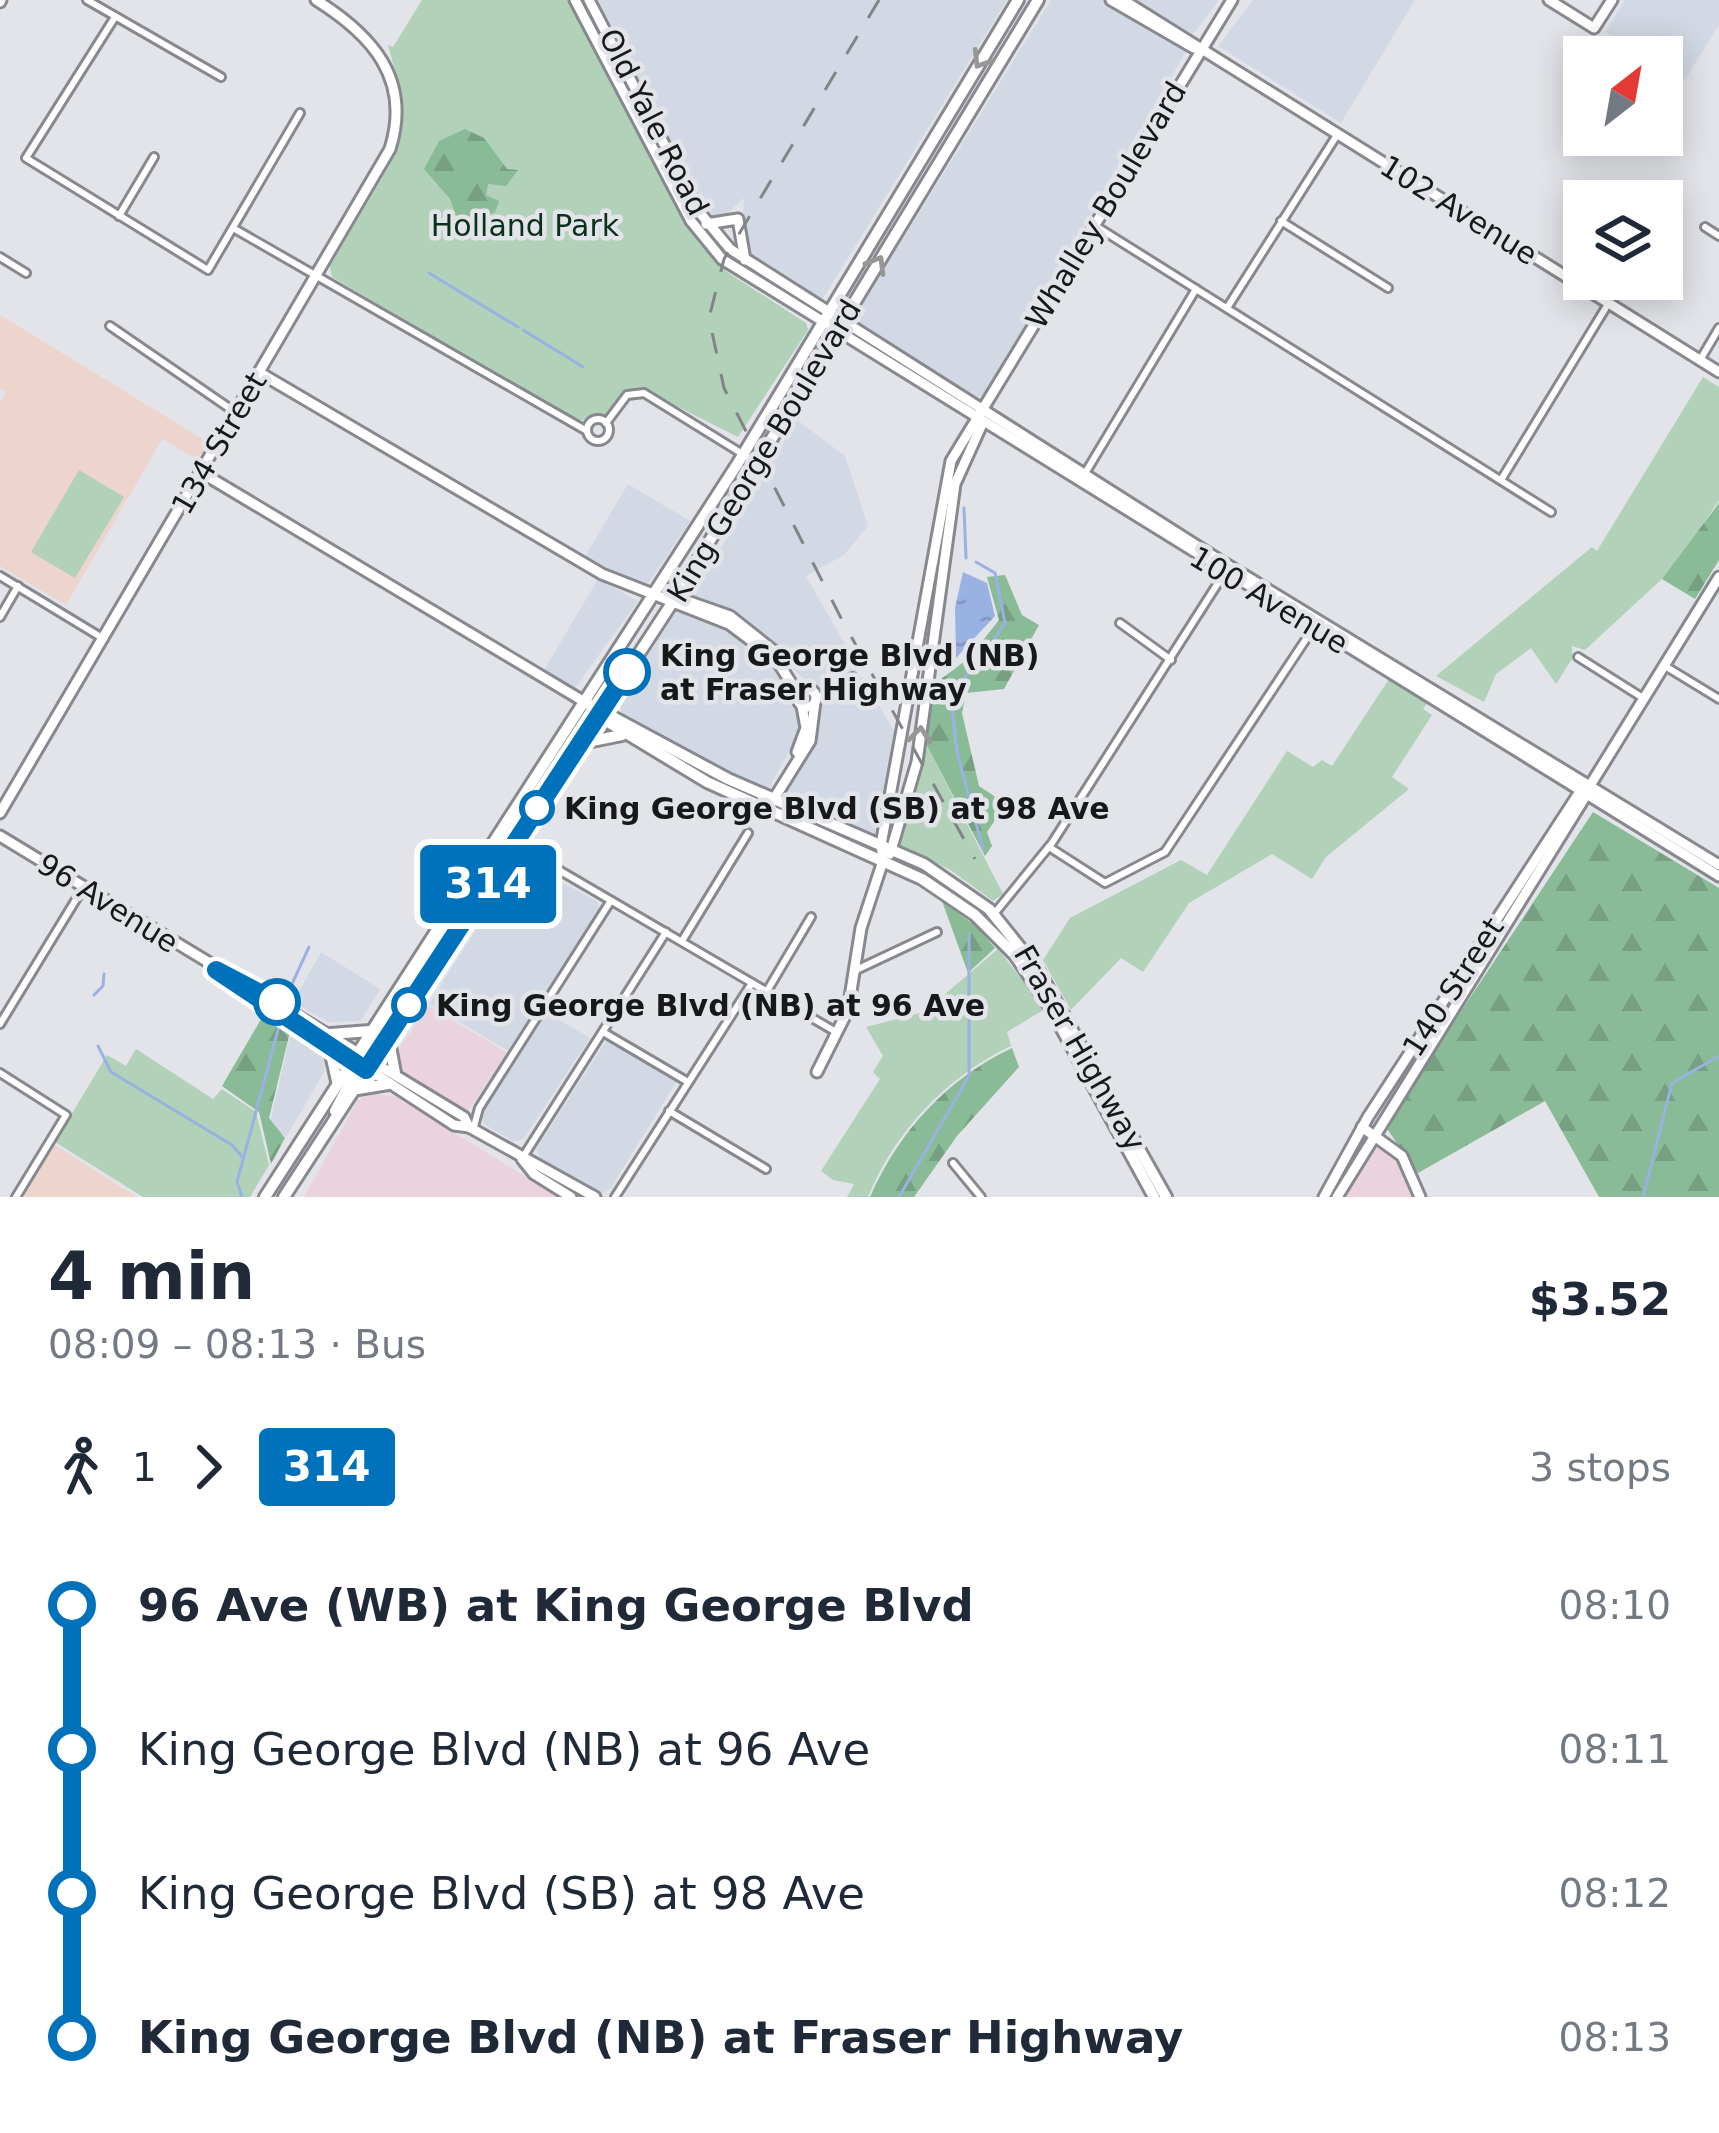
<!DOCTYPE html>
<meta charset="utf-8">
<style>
:root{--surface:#fff;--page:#f6f6f7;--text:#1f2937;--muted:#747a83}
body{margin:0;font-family:"DejaVu Sans",sans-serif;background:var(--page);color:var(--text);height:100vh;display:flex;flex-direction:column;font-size:45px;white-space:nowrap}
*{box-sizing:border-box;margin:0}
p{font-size:39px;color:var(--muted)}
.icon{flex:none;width:66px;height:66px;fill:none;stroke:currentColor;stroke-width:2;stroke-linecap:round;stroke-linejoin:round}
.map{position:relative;height:1197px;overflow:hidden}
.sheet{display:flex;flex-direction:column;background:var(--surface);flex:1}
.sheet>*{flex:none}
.badge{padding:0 24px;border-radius:9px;font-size:42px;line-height:78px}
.needle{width:78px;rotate:31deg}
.controls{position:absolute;left:1563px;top:36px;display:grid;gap:24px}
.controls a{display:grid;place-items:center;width:120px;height:120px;border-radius:0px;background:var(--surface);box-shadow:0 6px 30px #0003;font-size:60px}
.map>.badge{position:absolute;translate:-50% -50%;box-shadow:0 0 0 6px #fff}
.legs{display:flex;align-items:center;gap:18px;height:132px;padding:0 48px;font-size:39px}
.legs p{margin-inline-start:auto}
.overview{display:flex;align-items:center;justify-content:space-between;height:204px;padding:0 48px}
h1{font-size:66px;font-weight:600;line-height:90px}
ul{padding:0 48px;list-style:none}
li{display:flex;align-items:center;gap:42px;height:144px;font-size:45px}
li i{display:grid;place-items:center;width:18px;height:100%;margin:0 15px;background:currentColor}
li i::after{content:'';width:30px;height:30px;margin:-15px;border:9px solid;border-radius:50%;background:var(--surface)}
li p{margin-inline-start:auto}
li:first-child i{background:linear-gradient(#0000 50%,currentColor 0)}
li:last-child i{background:linear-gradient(currentColor 50%,#0000 0)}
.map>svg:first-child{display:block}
</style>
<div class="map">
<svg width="1719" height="1197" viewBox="0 0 1719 1197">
<defs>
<pattern id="forest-firs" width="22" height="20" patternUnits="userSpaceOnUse" patternTransform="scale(3)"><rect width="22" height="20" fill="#89bb96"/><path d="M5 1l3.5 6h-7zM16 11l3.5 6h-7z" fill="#76a081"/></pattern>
<pattern id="water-ripples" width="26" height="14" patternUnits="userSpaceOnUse" patternTransform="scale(3)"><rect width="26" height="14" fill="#99b2e3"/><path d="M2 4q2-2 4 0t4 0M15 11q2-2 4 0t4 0" fill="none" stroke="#8398c2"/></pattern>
</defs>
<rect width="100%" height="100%" fill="#e2e4e9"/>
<!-- built -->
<g fill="#d3d9e4">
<path d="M593,0H1007L822,300L748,253L742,241L744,198L722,219L707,216Z"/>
<path d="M1051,0H1122L1119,8L1186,52L986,394L972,399L855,324L854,318Z"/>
<path d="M1133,0H1219L1193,34Z"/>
<path d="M1253,0H1415L1341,123L1218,46Z"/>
<path d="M1625,0H1719V25L1685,80L1662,67V57H1646L1605,32Z"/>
<path d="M797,420L845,456L868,526L844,555L806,576L859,669L826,687L807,683L764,637L693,598L688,590L718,553Z"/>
<path d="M628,484L690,521L648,584L584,558Z"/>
<path d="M598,579L638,601L575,688L544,670Z"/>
<path d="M678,609L726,624L776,662L794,694L789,704L802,712L803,726L768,790L699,760L621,713V698Z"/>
<path d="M862,677L899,739L880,830L872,835L804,809L782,793L811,746L819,701Z"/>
<path d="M520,859L598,902L599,908L510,1052L429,1004Z"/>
<path d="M321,952L380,989L361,1021L328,1022L293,1002Z"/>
<path d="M546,1012L590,1038L524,1138L514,1142L484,1124L481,1116Z"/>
<path d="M291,1032L324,1054L325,1071L286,1137L270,1123Z"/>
<path d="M606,1041L677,1081L610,1189L601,1194L541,1159L536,1149Z"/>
</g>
<!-- education -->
<g fill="#edd4cc">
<path d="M0,315L209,443L199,460L162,439L66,605L0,566V403L6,392L0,388Z"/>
<path d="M53,1144L137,1197H21Z"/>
</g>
<!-- medical -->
<g fill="#ebd3dd">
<path d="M428,1006L508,1053L466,1113L399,1072L396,1053Z"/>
<path d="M370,1093L396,1097L559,1197H304L358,1100Z"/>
<path d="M1374,1143L1393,1152L1415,1197H1342Z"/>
</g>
<!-- green -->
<g fill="#b1d1b9">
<path d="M422,0H569L700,244L727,272L806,323L808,330L738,437L640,388L625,392L605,416L575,421L332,277L330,266L389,166L401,132L402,96L388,45L393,47Z"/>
<path d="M1703,377L1719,387V500L1675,567L1585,650L1572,646V659L1556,684L1531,648L1496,674L1484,702L1436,676L1592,547L1597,551Z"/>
<path d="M79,470L124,497L75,578L31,552Z"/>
<path d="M1389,679L1427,703L1423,709L1432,715L1392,777L1409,789L1326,857L1312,879L1272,854L1189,903L1143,972L1121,958L1071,1010L1043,960L1070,918L1181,860L1207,875L1287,751L1313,767L1322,760L1332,766Z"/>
<path d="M924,740L1003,894L993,901L949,869L898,845Z"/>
<path d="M998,949L1045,1009L1007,1032L1011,1046C946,1077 895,1131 868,1197H847L854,1184L833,1180L821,1171L880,1079L873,1072L883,1056L866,1027L924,1012Z"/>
<path d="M136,1049L213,1099L222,1089L256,1112L269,1165L250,1197H143L55,1142L107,1055L126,1066Z"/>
</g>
<!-- forest -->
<g fill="url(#forest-firs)">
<path d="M465,129L484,138L507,169L518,170L506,186L488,184L486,195L499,201L495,212L470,223L457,218L450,199L424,169L439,141Z"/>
<path d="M1719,503V560L1695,599L1662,579Z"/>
<path d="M1005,575L1022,615L1039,625L1004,689L966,693L962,713L979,786L1006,804L987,832L992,846L985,856L924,740L937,682L969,658L999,620L987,577Z"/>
<path d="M1593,812L1719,888V1197H1599L1545,1101L1418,1173L1385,1126Z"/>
<path d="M942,901L977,927L995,948L968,973Z"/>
<path d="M264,1014L290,1032L269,1118L285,1138L271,1164L259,1112L222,1086Z"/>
<path d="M1012,1048L1019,1067L957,1136L914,1197H870C899,1131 947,1079 1012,1048Z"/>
</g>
<!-- water -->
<path fill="url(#water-ripples)" d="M963,572L987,583L995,616L956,658L955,608Z"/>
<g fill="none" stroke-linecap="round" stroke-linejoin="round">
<!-- stream -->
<g stroke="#99b2e3" stroke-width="3">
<path d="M429,273L518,327"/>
<path d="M523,330L557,351"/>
<path d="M559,352L583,367"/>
<path d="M964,508L966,558"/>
<path d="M952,688L976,667L1005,623L995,573L976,562"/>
<path d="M952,708L957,752L983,849"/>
<path d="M94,995L103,986L104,974"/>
<path d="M286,997L309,947"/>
<path d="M98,1046L111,1072L232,1145L243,1158"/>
<path d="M242,1197L237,1182L279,1026"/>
<path d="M899,1197L969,1076V934"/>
<path d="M1643,1197L1672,1083L1719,1056"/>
</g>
<defs>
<g id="minor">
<path d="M87,0L221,77"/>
<path d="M115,17L26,158L208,270L300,113"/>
<path d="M119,216L154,157"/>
<path d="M1281,221L1388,288"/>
<path d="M1094,225L1551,512"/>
<path d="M1705,227L1719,236"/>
<path d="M233,228L587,431"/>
<path d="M0,257L26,273"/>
<path d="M1227,308L1337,135"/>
<path d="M110,326L235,412"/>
<path d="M1700,360L1719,328"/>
<circle cx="598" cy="430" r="11"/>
<path d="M606,423L627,395L644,393L757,463"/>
<path d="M1084,475L1196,289"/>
<path d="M1501,480L1608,304"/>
<path d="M0,576L104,639"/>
<path d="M0,617L18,586"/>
<path d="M1120,623L1171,660"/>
<path d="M1578,657L1643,698"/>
<path d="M1665,666L1719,699"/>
<path d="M816,699L853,677"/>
<path d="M516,845L836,1032"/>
<path d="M1049,847L1105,883L1165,852L1314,627"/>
<path d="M994,914L1052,843L1227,569"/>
<path d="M682,941L748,833"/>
<path d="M854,971L937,932"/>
<path d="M767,991L811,917"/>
<path d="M0,1024L83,888"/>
<path d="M603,1032L688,1082"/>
<path d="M0,1073L66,1115L16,1197"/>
<path d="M669,1111L766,1169"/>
<path d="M473,1130L479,1108L610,902"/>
<path d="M523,1157L666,932"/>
<path d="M953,1163L981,1197"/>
<path d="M615,1197L752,983"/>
</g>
<g id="tertiary">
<path d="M1111,0L1194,48"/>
<path d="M1123,0L1719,372"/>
<path d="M1549,0L1594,28L1612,0"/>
<path d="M260,373L602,574L729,624L776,659L798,694"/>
<path d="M202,473L583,701"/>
<path d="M670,595L730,616L779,655"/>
<circle cx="807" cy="698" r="9"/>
<path d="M797,752L806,728L802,706"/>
<path d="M767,810L810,741L815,702"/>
<path d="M0,813L390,149C412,79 372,35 316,0"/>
<path d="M817,1072L848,1010L861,928L883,861"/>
<path d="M1362,1127L1402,1156L1420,1197"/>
</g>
<g id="secondary">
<path d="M575,0L691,221L722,259L1719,876"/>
<path d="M589,0L700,213L730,249L1221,561L1719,865"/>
<path d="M0,2L1,0"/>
<path d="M706,224L738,219L745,260"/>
<path d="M0,836L464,1117L469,1127"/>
<path d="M890,854L917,762L955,484L983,422"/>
<path d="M883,861L881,845L951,461L1232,0"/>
<path d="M216,970L454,1125L469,1127L595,1197"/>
<path d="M522,1159L534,1174L571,1197"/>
<path d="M1324,1197L1368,1117L1581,790L1591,784L1719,577"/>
<path d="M1337,1197L1590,789"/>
</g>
<g id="primary">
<path d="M583,701L728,779L924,864L989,909L1038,970L1166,1197"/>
<path d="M593,713L707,782L922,879L975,915L1015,955L1050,1007L1154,1197"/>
<path d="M582,743L622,735"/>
<path d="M331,1034L370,1031"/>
<path d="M388,1036L395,1073"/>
<path d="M329,1045L337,1081"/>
<path d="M352,1090L388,1084"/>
<path d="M335,1111L364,1055"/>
<path d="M265,1197L738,463L1018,0"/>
<path d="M284,1197L672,603L1038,0"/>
</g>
</defs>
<!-- minor casing -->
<use href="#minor" stroke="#87898e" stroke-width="12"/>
<!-- tertiary casing -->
<use href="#tertiary" stroke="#87898e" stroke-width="15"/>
<!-- secondary casing -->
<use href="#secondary" stroke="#87898e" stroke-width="15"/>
<!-- primary casing -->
<use href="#primary" stroke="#87898e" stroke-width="16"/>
<!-- minor -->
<use href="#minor" stroke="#fff" stroke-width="6"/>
<!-- tertiary -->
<use href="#tertiary" stroke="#fff" stroke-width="9"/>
<!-- secondary -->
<use href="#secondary" stroke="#fff" stroke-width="9"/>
<!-- primary -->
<use href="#primary" stroke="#fff" stroke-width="10"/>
<!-- rail -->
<path stroke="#838488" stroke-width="3" stroke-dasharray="21 21" stroke-linecap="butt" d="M879,0L724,259L709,318L724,388L842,620L975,859"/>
</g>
<!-- one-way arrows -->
<defs><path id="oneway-chevron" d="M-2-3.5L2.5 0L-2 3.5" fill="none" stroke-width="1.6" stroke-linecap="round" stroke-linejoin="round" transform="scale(3)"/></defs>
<g stroke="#979798">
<use href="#oneway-chevron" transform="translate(981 60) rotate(122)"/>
<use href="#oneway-chevron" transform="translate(877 264) rotate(-59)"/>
<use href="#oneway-chevron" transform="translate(920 735) rotate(-84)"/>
</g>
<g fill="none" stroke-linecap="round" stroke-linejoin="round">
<defs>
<path id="line-1" d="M277,1002L216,970L366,1070L627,672"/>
</defs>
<!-- line-1 casing -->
<use href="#line-1" stroke="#fff" stroke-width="27"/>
<!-- line-1 -->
<use href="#line-1" stroke="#0072bc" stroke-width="18"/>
</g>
<!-- markers -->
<g fill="#fff" stroke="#0072bc" stroke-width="6">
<circle cx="627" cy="672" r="21"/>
<circle cx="537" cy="808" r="15"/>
<circle cx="277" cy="1002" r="21"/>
<circle cx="409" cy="1005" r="15"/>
</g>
<g text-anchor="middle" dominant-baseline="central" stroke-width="9" stroke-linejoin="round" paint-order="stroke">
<!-- street labels -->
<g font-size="30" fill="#171819" stroke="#e2e4e9">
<text transform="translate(654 122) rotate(63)">Old Yale Road</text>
<text transform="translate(1106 205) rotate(-59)">Whalley Boulevard</text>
<text transform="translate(1459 210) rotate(32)">102 Avenue</text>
<text transform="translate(219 443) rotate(-60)">134 Street</text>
<text transform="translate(764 451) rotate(-59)">King George Boulevard</text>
<text transform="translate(1269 600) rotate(31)">100 Avenue</text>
<text transform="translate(108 903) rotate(32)">96 Avenue</text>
<text transform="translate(1453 987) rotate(-57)">140 Street</text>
<text transform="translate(1080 1048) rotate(60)">Fraser Highway</text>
</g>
<!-- park labels -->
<g font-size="30" fill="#0a321a" stroke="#e2e4e9">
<text x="525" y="225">Holland Park</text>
</g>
<!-- stop labels -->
<g font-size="30" font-weight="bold" fill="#171819" stroke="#e2e4e9" text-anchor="start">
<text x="660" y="655">King George Blvd (NB)<tspan x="660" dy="34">at Fraser Highway</tspan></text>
<text x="564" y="808">King George Blvd (SB) at 98 Ave</text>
<text x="436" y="1005">King George Blvd (NB) at 96 Ave</text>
</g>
</g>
</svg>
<div class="controls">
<a><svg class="needle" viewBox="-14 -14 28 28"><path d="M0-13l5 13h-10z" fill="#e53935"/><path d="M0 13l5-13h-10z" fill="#747a83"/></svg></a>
<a><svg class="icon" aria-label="layers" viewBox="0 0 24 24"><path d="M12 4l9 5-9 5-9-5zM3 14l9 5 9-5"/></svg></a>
</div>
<b class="badge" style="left:488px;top:884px;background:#0072bc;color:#fff">314</b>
</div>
<section class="sheet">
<div class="overview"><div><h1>4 min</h1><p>08:09 – 08:13 · Bus</p></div><b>$3.52</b></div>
<div class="legs"><svg class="icon" aria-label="walk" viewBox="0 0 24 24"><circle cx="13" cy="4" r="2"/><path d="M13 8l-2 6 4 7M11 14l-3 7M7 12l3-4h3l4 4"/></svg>1<svg class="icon" aria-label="forward" viewBox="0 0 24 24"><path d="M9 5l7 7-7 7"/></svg><b class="badge" style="background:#0072bc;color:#fff">314</b><p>3 stops</p></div>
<ul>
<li><i style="color:#0072bc"></i><b>96 Ave (WB) at King George Blvd</b><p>08:10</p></li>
<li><i style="color:#0072bc"></i><span>King George Blvd (NB) at 96 Ave</span><p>08:11</p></li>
<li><i style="color:#0072bc"></i><span>King George Blvd (SB) at 98 Ave</span><p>08:12</p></li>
<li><i style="color:#0072bc"></i><b>King George Blvd (NB) at Fraser Highway</b><p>08:13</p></li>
</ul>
</section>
